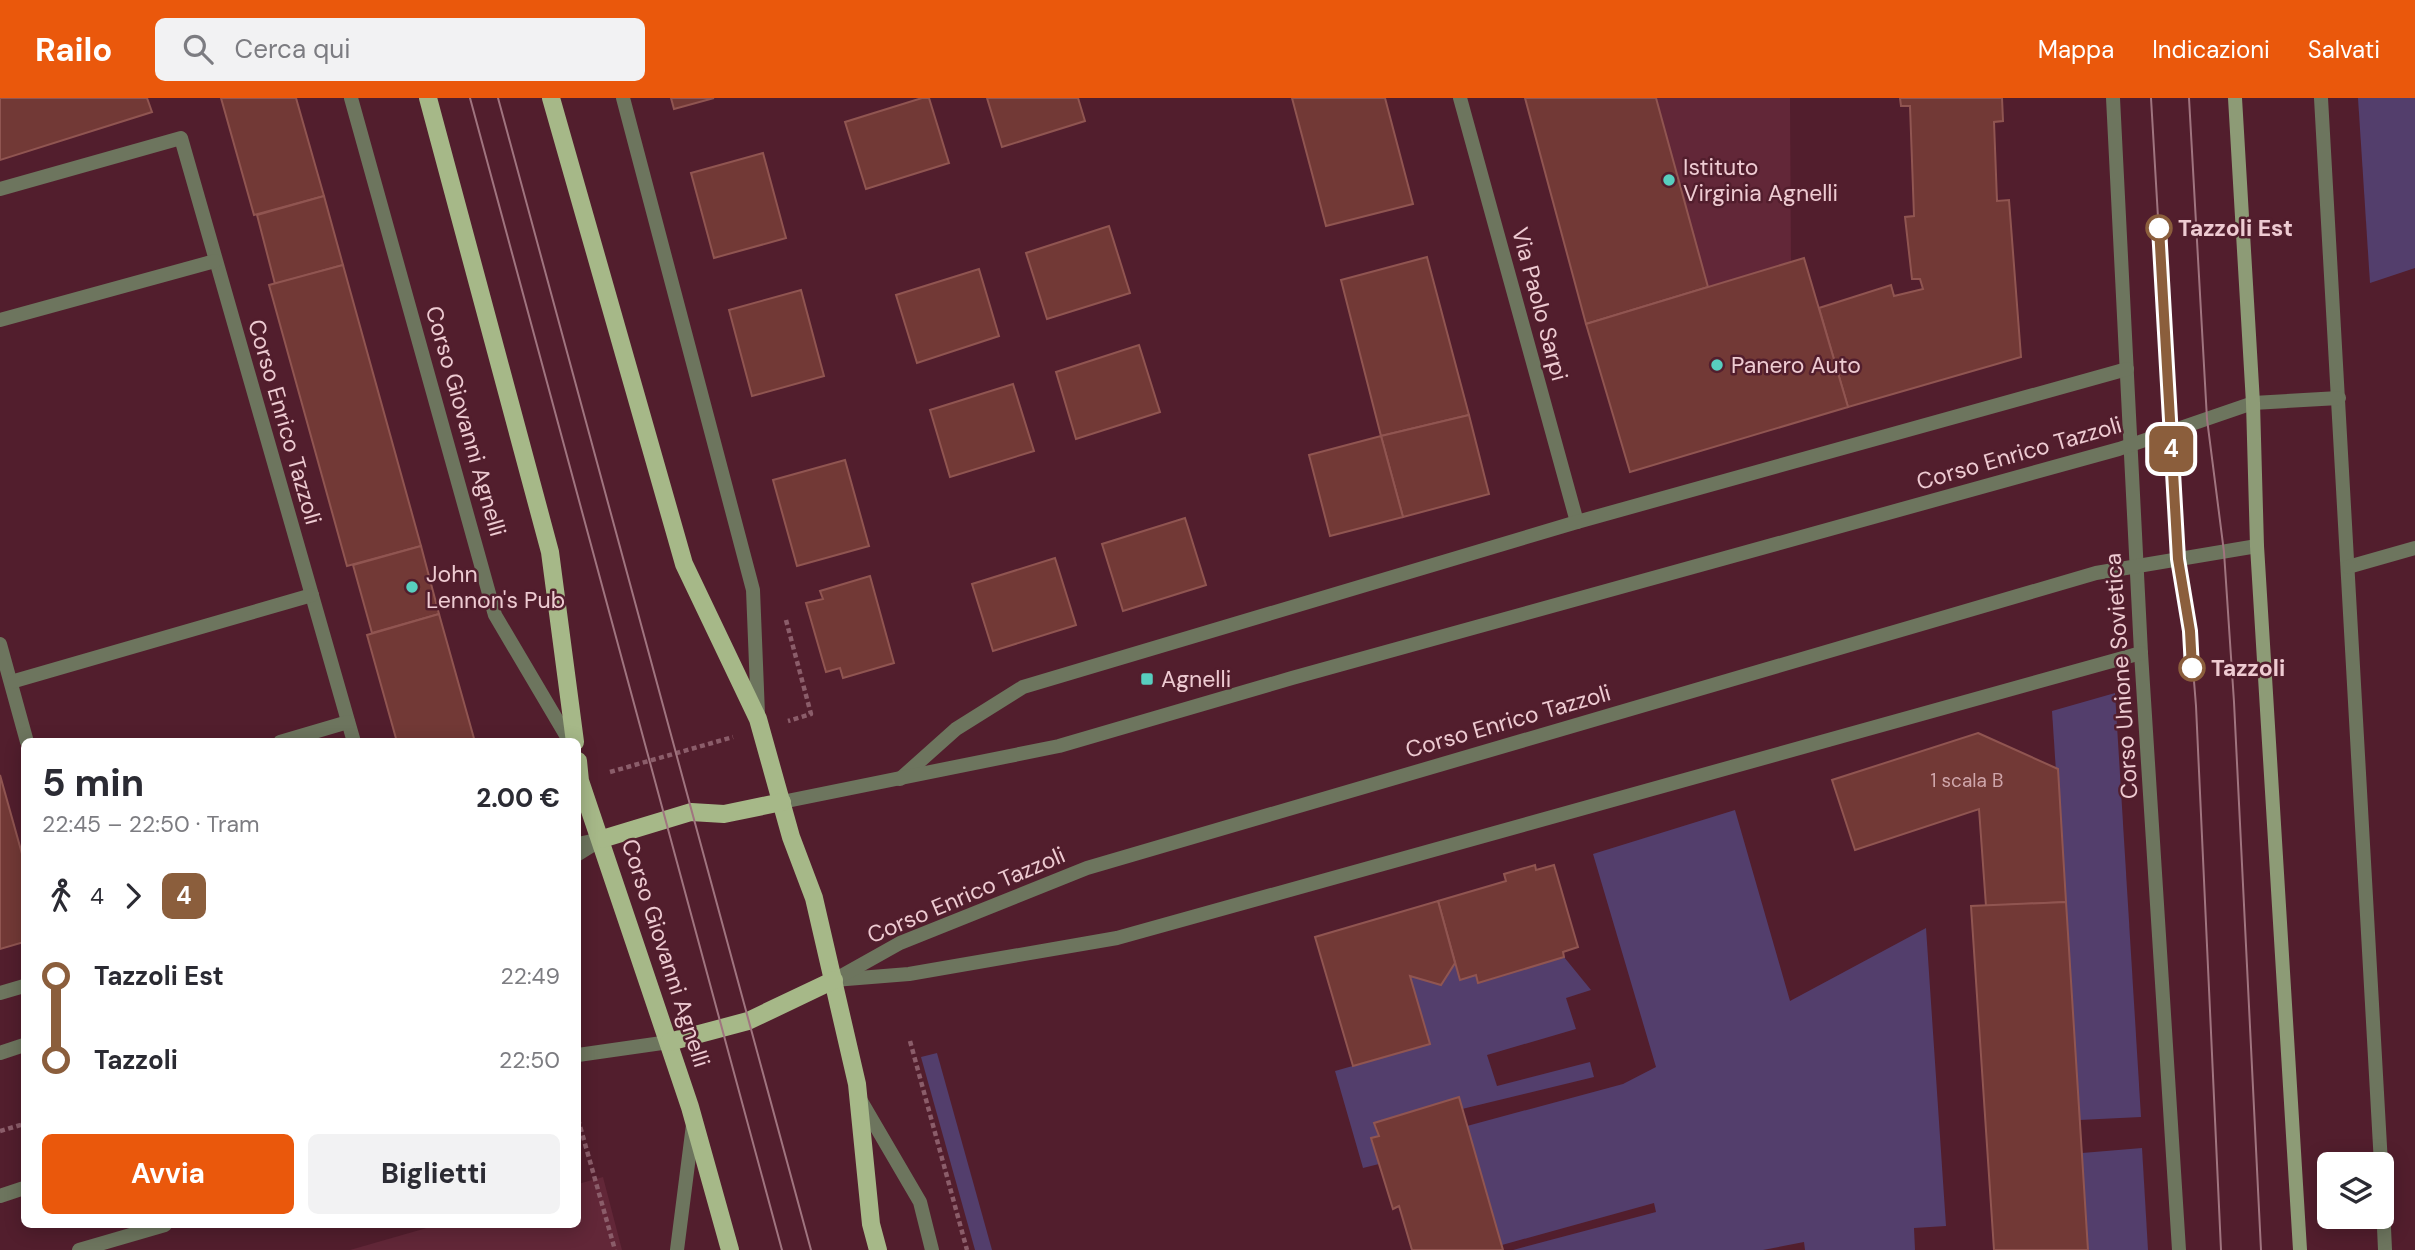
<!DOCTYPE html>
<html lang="it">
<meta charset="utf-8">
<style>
:root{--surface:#fff;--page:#f2f2f3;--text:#2b2b33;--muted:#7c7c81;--accent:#ea580c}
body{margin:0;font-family:"DM Sans",sans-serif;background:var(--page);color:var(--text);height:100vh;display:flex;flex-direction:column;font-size:26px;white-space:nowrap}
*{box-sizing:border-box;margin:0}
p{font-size:23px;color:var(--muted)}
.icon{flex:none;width:38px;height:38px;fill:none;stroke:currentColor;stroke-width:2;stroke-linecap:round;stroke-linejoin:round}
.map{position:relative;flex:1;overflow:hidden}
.sheet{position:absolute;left:21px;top:640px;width:560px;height:490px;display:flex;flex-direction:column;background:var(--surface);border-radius:10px;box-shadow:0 4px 18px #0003}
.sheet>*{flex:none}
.badge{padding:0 14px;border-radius:10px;font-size:24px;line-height:46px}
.fabs{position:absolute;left:2317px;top:1054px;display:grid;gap:14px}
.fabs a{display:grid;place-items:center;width:77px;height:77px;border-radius:10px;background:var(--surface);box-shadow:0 4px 18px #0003;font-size:35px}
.map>.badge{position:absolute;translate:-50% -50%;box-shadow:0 0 0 4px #fff}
.legs{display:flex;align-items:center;gap:10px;height:77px;padding:0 21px;font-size:23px}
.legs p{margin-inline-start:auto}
.overview{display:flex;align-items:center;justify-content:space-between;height:119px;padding:0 21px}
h1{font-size:38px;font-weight:700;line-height:52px}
.button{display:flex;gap:14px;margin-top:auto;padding:14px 21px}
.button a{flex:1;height:80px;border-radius:10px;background:var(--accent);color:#fff;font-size:28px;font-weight:700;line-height:80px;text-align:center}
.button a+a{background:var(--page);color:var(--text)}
ul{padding:0 21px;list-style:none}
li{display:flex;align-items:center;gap:24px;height:84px;font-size:26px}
li i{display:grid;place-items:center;width:10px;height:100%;margin:0 9px;background:currentColor}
li i::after{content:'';width:18px;height:18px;margin:-9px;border:5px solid;border-radius:50%;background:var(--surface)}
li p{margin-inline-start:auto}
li:first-child i{background:linear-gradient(#0000 50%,currentColor 0)}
li:last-child i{background:linear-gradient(currentColor 50%,#0000 0)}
header{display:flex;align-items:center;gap:42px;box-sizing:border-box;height:98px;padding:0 35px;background:var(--accent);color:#fff}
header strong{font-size:33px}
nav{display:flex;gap:38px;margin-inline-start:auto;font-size:24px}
.search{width:490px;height:63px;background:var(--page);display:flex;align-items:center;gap:18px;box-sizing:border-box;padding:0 24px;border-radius:10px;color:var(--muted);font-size:26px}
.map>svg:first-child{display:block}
</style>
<header>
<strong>Railo</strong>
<div class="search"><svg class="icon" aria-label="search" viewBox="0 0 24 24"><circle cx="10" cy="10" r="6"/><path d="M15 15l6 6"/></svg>Cerca qui</div>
<nav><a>Mappa</a><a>Indicazioni</a><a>Salvati</a></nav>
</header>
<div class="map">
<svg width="2415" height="1152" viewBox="0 0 2415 1152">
<rect width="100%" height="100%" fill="#521e2d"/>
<!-- built -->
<g fill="#622738">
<path d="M1525,0H1790L1791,164L1586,226Z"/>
<path d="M603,1079L622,1152H350L437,1127H578V1086Z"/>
</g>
<!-- green -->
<g fill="#533e6c">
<path d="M2358,0H2415V170L2370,185Z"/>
<path d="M2115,595L2141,1019L2079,1022L2052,613Z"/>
<path d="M1735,712L1790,903L1926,830L1946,1128L1914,1130L1915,1152H1805L1804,1144L1763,1152H1513L1656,1114L1654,1105L1502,1147L1467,1028L1623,986L1656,969L1593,756Z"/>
<path d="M1564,859L1591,892L1566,900L1576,931L1487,957L1497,988L1590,964L1594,979L1462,1011L1375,1026L1379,1038L1371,1040L1379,1066L1363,1070L1335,973L1430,946L1410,878L1455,865L1460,882L1476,877L1479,884Z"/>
<path d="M937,955L992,1152H975L921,959Z"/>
<path d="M2142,1050L2148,1152H2088L2082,1055Z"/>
</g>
<!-- building -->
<g fill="#723936" stroke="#905551" stroke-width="2">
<path d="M0,0H147L152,14L0,62Z"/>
<path d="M221,0H296L324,98L254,117Z"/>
<path d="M671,0H714L674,11Z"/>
<path d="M922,0H929L949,65L866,91L845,24Z"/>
<path d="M987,0H1078L1085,23L1002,49Z"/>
<path d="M1292,0H1385L1413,106L1326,128Z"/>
<path d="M1525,0H1656L1708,189L1586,226Z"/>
<path d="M1900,0H2002L2003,23L1994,24L1997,103L2009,102L2021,259L1848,309L1819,210L1891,187L1894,198L1923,191L1920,181H1912L1905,119L1914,118L1910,8H1901Z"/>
<path d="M763,55L786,140L714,160L691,75Z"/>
<path d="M324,98L343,167L275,186L257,117Z"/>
<path d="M1109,128L1130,195L1047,221L1026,155Z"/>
<path d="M1427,159L1469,317L1381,338L1341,182Z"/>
<path d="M1804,160L1848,309L1630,374L1586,226Z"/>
<path d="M343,167L421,448L347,468L269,187Z"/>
<path d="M979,171L999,238L917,265L896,197Z"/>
<path d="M801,192L824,278L752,298L729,212Z"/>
<path d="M1139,247L1160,314L1076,341L1056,274Z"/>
<path d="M1013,286L1034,353L950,379L930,312Z"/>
<path d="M1469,317L1489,396L1403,419L1381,338Z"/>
<path d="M1381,338L1403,419L1330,438L1309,357Z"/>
<path d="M845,362L869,448L797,468L773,382Z"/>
<path d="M1185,420L1206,487L1123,513L1102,446Z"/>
<path d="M421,448L439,516L372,535L353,467Z"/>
<path d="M1055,460L1076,527L993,553L972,486Z"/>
<path d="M870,478L894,565L843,580L840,570L826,574L806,505L823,501L820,493Z"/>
<path d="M439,516L475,644H397L367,537Z"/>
<path d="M1978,635L2058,671L2066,804L1986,808L1979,711L1855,752L1832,682Z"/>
<path d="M0,677L24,763V844L0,851Z"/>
<path d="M1535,767L1536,772L1554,767L1578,849L1563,854L1564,859L1478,885L1476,877L1460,882L1438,803L1506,783L1504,776Z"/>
<path d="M1438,803L1455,865L1441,887L1410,878L1430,946L1353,968L1315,839Z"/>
<path d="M2066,804L2088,1152H1994L1971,808Z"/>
<path d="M1459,999L1503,1152H1412L1399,1108L1393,1111L1371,1040L1379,1038L1374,1025Z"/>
</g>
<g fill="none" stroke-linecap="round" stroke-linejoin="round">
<!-- path -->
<g stroke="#8b5d6a" stroke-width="4.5" stroke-dasharray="5 3.5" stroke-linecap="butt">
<path d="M786,522L811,616L788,623"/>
<path d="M610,674L733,639"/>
<path d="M910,943L967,1152"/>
<path d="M578,1021L615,1152"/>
<path d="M0,1033L24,1026"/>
</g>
<!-- service -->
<g stroke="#6d755e" stroke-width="14">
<path d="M0,91L181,40L354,644"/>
<path d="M0,222L215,163"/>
<path d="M0,546L27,644"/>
<path d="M11,584L312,497"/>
<path d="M280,644L348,624"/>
</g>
<!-- minor -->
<g stroke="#6d755e" stroke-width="14">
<path d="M351,0L495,517L570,644"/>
<path d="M623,0L753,492L758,616"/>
<path d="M1460,0L1577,424"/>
<path d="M2113,0L2141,555L2179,1152"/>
<path d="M2321,0L2381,1066"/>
<path d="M2253,305L2339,300"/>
<path d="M2348,469L2415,450"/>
<path d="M900,681L956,631L1023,589L1577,424L2127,271"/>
<path d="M578,746L601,741"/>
<path d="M834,882L909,876L1117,840L2141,555"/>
<path d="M0,895L24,888"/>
<path d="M861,1003L920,1104L932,1152"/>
<path d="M2382,1085L2385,1152"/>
<path d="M79,1152L165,1127"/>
<path d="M677,1152L693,1027"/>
</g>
<!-- tertiary -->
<g stroke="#6d755e" stroke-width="14">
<path d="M782,704L1059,648L1292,580L2119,351L2253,305"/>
<path d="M578,756L602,741"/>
<path d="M834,882L900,845L1087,770L2096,475L2257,448"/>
<path d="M0,955L24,947"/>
<path d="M578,957L669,944"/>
<path d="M0,1098L24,1090"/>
</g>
<!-- secondary -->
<path stroke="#8d9b76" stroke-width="14" d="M2235,0L2253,305L2257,448L2300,1152"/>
<!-- primary -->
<g stroke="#a6b888" stroke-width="18">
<path d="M428,0L550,454L575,644"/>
<path d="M551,0L684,466L758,621L791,739L814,800L857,986L871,1126L878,1152"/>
<path d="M578,663L580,683L690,1009L730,1152"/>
<path d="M602,741L691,714L724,716L782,704"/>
<path d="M669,944L748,923L834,882"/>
</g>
<!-- tram -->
<g stroke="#a0747f" stroke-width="2">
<path d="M470,0L782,1152"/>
<path d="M498,0L811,1152"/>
<path d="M2151,0L2178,461L2190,533L2196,608L2221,1152"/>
<path d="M2189,0L2207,321L2224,454L2234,604L2261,1152"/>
</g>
</g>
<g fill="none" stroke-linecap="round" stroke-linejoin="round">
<defs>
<path id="line-1" d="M2159,130L2178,461L2190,533L2192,570"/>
</defs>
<!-- line-1 casing -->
<use href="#line-1" stroke="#fff" stroke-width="16"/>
<!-- line-1 -->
<use href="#line-1" stroke="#8b5e3c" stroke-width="10"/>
</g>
<!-- markers -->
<g fill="#58cebf" stroke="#521e2d" stroke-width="2.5">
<circle cx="1669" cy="82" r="7"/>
<circle cx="1717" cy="267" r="7"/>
<circle cx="412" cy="489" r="7"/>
<rect x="1140" y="574" width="14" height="14" rx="3.5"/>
</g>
<g fill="#fff" stroke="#8b5e3c" stroke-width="3.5">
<circle cx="2159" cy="130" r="12"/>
<circle cx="2192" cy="570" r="12"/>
</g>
<g text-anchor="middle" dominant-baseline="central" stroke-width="5" stroke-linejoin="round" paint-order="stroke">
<!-- number labels -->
<g font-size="19" fill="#cfa6ab">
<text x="1967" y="682">1 scala B</text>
</g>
<!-- poi labels -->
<g font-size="23" fill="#eecbd2" stroke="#521e2d" text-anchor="start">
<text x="1683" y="69">Istituto<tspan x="1683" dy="26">Virginia Agnelli</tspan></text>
<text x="1731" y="267">Panero Auto</text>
<text x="426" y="476">John<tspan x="426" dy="26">Lennon's Pub</tspan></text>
<text x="1161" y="581">Agnelli</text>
</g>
<!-- stop labels -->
<g font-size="23" font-weight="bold" fill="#eecbd2" stroke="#521e2d" text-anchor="start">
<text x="2178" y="130">Tazzoli Est</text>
<text x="2211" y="570">Tazzoli</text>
</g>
<!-- street labels -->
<g font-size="23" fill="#eecbd2" stroke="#521e2d">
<text transform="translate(1540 206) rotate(75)">Via Paolo Sarpi</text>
<text transform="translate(466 323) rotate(74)">Corso Giovanni Agnelli</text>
<text transform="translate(285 324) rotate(74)">Corso Enrico Tazzoli</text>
<text transform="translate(2019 355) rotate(-16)">Corso Enrico Tazzoli</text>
<text transform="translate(2121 578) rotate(-94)">Corso Unione Sovietica</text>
<text transform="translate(1508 623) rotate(-16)">Corso Enrico Tazzoli</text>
<text transform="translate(966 797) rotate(-23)">Corso Enrico Tazzoli</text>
<text transform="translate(666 855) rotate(72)">Corso Giovanni Agnelli</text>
</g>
</g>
</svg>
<div class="fabs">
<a><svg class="icon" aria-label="layers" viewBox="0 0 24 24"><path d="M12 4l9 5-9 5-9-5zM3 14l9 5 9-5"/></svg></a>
</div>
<b class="badge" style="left:2171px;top:351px;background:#8b5e3c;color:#fff">4</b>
<section class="sheet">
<div class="overview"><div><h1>5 min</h1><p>22:45 – 22:50 · Tram</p></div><b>2.00 €</b></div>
<div class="legs"><svg class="icon" aria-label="walk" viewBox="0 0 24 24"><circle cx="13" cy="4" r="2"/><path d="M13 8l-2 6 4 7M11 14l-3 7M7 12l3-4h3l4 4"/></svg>4<svg class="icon" aria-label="forward" viewBox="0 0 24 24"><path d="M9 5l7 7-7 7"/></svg><b class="badge" style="background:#8b5e3c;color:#fff">4</b></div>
<ul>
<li><i style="color:#8b5e3c"></i><b>Tazzoli Est</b><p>22:49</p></li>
<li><i style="color:#8b5e3c"></i><b>Tazzoli</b><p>22:50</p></li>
</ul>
<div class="button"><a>Avvia</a><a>Biglietti</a></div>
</section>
</div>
